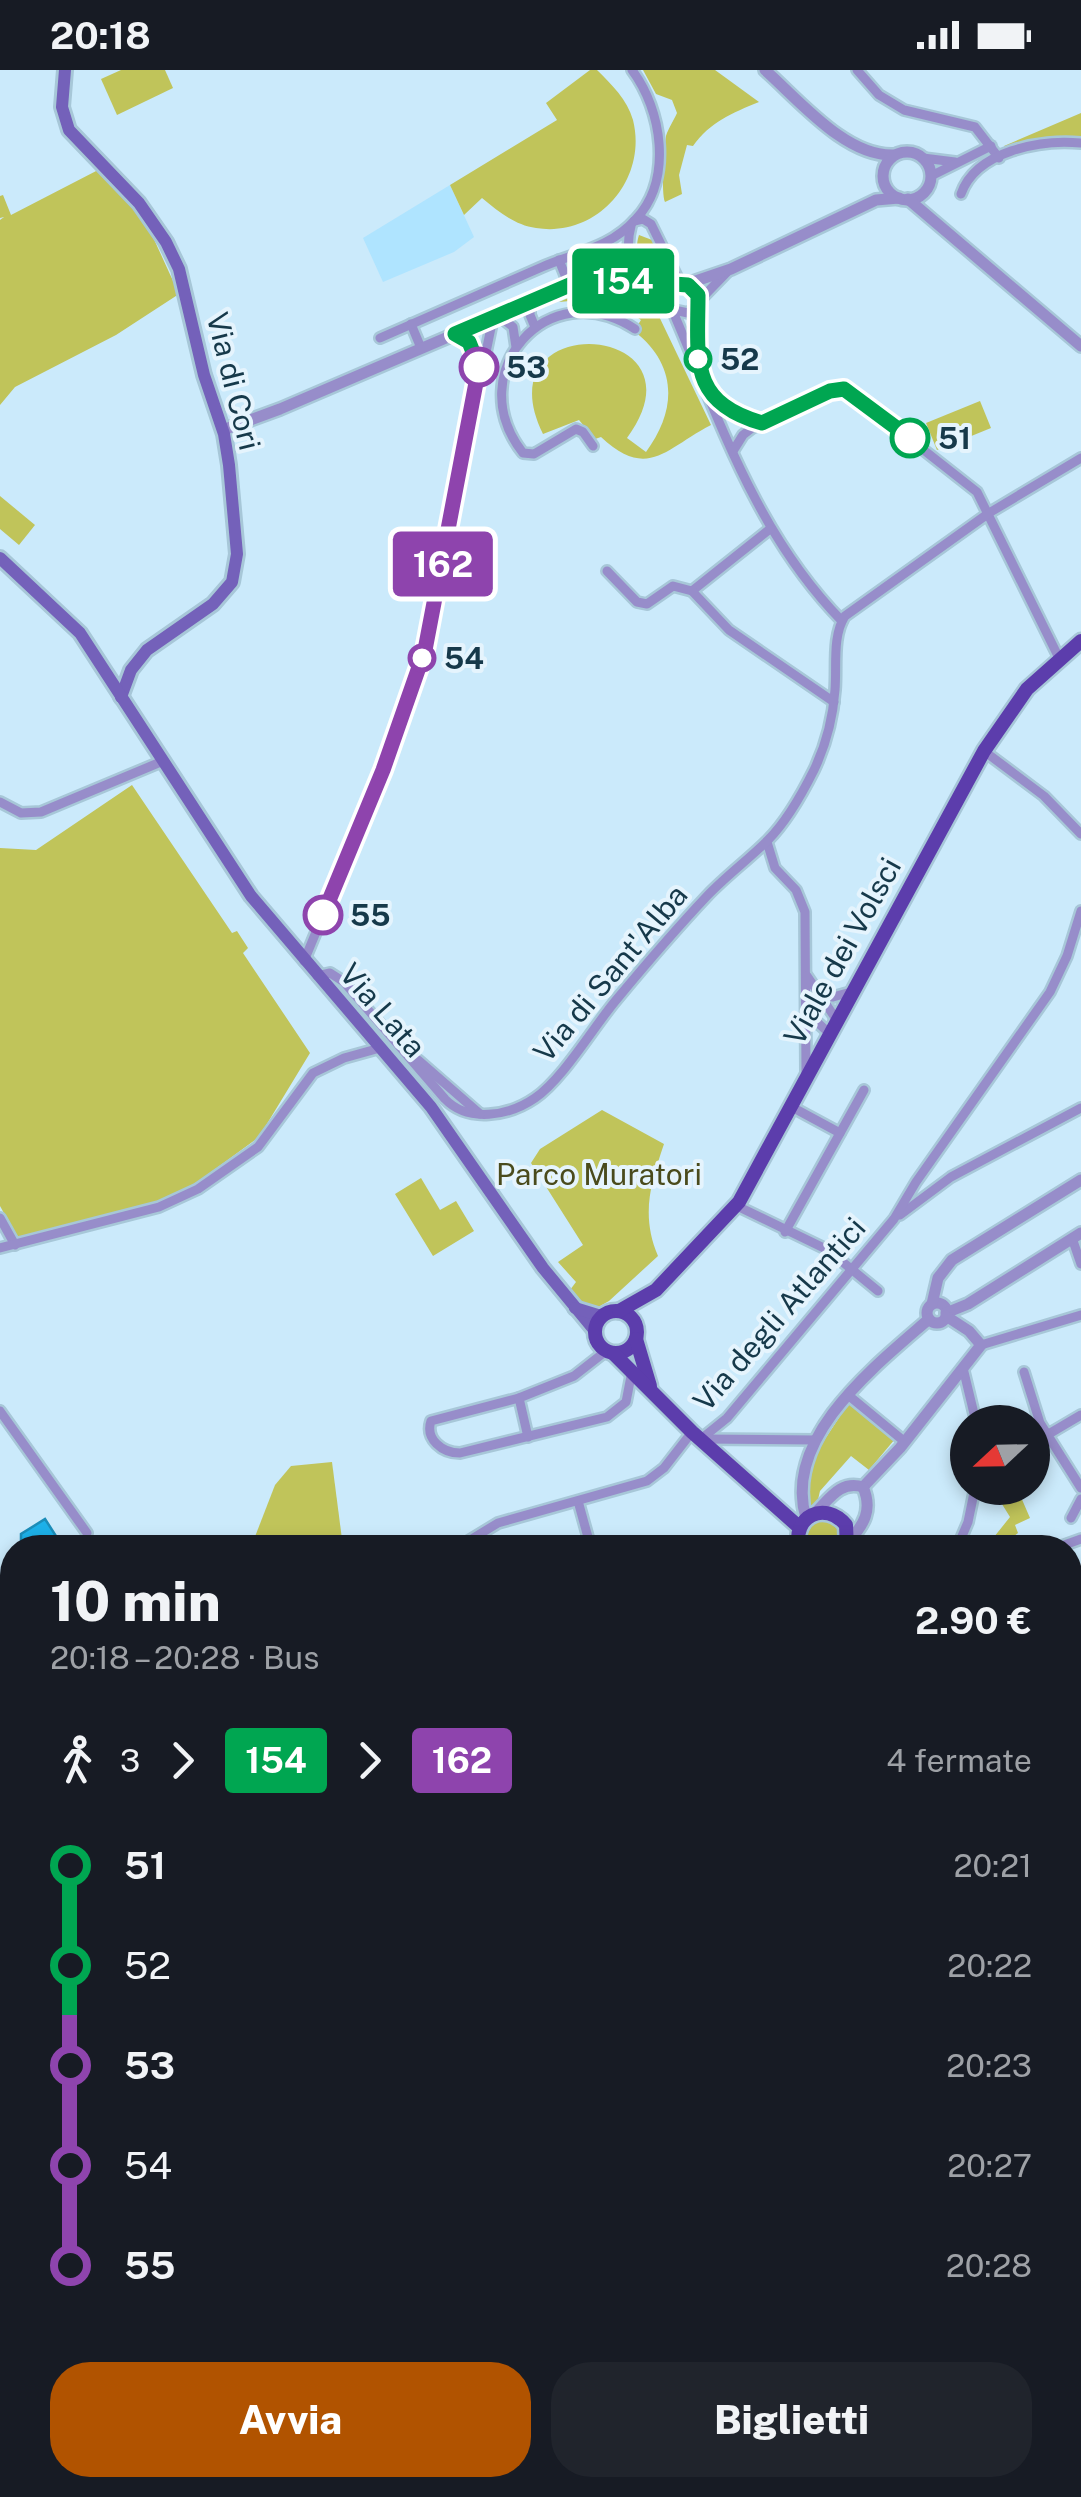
<!DOCTYPE html>
<html lang="it">
<meta charset="utf-8">
<style>
:root{--surface:#171b24;--page:#20242c;--text:#f1f3f6;--muted:#9ea1a6;--accent:#b15300}
body{margin:0;font-family:"Public Sans",sans-serif;background:var(--page);color:var(--text);height:100vh;display:flex;flex-direction:column;font-size:38px;white-space:nowrap}
*{box-sizing:border-box;margin:0}
p{font-size:32px;color:var(--muted)}
.icon{flex:none;width:55px;height:55px;fill:none;stroke:currentColor;stroke-width:2;stroke-linecap:round;stroke-linejoin:round}
.map{position:relative;flex:1;overflow:hidden}
.panel{position:absolute;left:0px;top:1465px;width:1082px;height:962px;display:flex;flex-direction:column;background:var(--surface);border-radius:40px 40px 0 0;box-shadow:0 5px 15px #0003}
.panel>*{flex:none}
.badge{padding:0 20px;border-radius:8px;font-size:35px;line-height:65px}
.needle{width:65px;rotate:248deg}
.fabs{position:absolute;left:950px;top:1335px;display:grid;gap:20px}
.fabs a{display:grid;place-items:center;width:100px;height:100px;border-radius:50%;background:var(--surface);box-shadow:0 5px 15px #0003;font-size:50px}
.map>.badge{position:absolute;translate:-50% -50%;box-shadow:0 0 0 5px #fff}
.legs{display:flex;align-items:center;gap:15px;height:110px;padding:0 50px;font-size:32px}
.legs p{margin-inline-start:auto}
.head{display:flex;align-items:center;justify-content:space-between;height:170px;padding:0 50px}
h1{font-size:55px;font-weight:800;line-height:75px}
.action{display:flex;gap:20px;margin-top:auto;padding:20px 50px}
.action a{flex:1;height:115px;border-radius:40px;background:var(--accent);color:#fff;font-size:40px;font-weight:800;line-height:115px;text-align:center}
.action a+a{background:var(--page);color:var(--text)}
ul{padding:0 50px;list-style:none}
li{display:flex;align-items:center;gap:35px;height:100px;font-size:38px}
li i{display:grid;place-items:center;width:15px;height:100%;margin:0 12px;background:currentColor}
li i::after{content:'';width:25px;height:25px;margin:-12px;border:8px solid;border-radius:50%;background:var(--surface)}
li p{margin-inline-start:auto}
li:first-child i{background:linear-gradient(#0000 50%,currentColor 0)}
li:last-child i{background:linear-gradient(currentColor 50%,#0000 0)}
.status{display:flex;justify-content:space-between;align-items:center;height:70px;padding:0 50px;background:var(--surface);direction:ltr}
.status svg{height:28px;fill:currentColor}
.map>svg:first-child{display:block}
</style>
<div class="status"><b>20:18</b><svg viewBox="0 0 49 12"><path d="M0 12V9h3v3zM5 12V6h3v6zM10 12V3h3v9zM15 12V0h3v12zM26 1h20v11H26zM47 4h2v5h-2z"/></svg></div>
<div class="map">
<svg width="1081" height="2427" viewBox="0 0 1081 2427">
<rect width="100%" height="100%" fill="#cbeafb"/>
<!-- built -->
<path fill="#afe4ff" d="M450,115L474,167L454,182L383,212L363,168Z"/>
<!-- green -->
<g fill="#c0c45a">
<path d="M121,0H165L173,18L117,45L101,9Z"/>
<path d="M590,0H597C612,15 627,29 633,50C648,110 597,168 536,158C514,155 498,141 482,128L464,145L450,115L557,50L546,33Z"/>
<path d="M643,0H715L759,32C732,43 710,52 693,76L687,75L679,105L682,124L665,132C661,123 664,78 666,66C668,59 674,50 677,43L672,30L656,24Z"/>
<path d="M1081,43V67L1025,73L1007,81L1004,76Z"/>
<path d="M100,99L130,128L147,154L179,224L116,265L15,317L0,335V150L4,147L0,148V126L3,125L11,145Z"/>
<path d="M639,165L652,170L667,204C644,203 632,186 639,165Z"/>
<path d="M609,217L631,221L655,238L711,355C666,378 648,411 601,367L595,369L579,350L543,364C480,236 713,251 627,368L646,382C677,340 678,295 634,261L641,250C611,227 595,229 559,232L592,218Z"/>
<path d="M980,331L991,358L937,380L926,353Z"/>
<path d="M0,426L35,455L19,475L0,459Z"/>
<path d="M132,715L232,863L237,861L248,878L243,883L310,983L259,1067L199,1111L165,1130L19,1170L0,1136V778L36,780Z"/>
<path d="M602,1040L664,1074C650,1115 641,1146 658,1186L609,1231L591,1241L570,1220L576,1212L558,1192L583,1175L531,1093L540,1079Z"/>
<path d="M421,1108L440,1140L456,1131L474,1161L433,1186L395,1124Z"/>
<path d="M850,1331L895,1369L869,1400L851,1386L820,1421L817,1434L808,1437L806,1398Z"/>
<path d="M332,1392L343,1477H251L275,1415L291,1396Z"/>
<path d="M992,1418H1017L1030,1448L1015,1455L1018,1463L1000,1477H986L1010,1447Z"/>
<path d="M820,1448L832,1450L840,1459L839,1477H806V1459Z"/>
<path d="M12,1657V1888L0,1889V1665Z"/>
</g>
<!-- water -->
<path fill="#1db1e9" stroke="#1b8db9" stroke-width="2.5" d="M45,1449L56,1466L38,1477H21V1464Z"/>
<g fill="none" stroke-linecap="round" stroke-linejoin="round">
<defs>
<g id="minor">
<path d="M857,0L879,25L904,40L975,57L999,88"/>
<path d="M923,88L955,92"/>
<path d="M931,106L991,76"/>
<path d="M961,124C976,81 1041,69 1081,73"/>
<path d="M634,151L643,149L651,154L681,215"/>
<path d="M631,156C624,183 631,196 653,213"/>
<path d="M559,190L569,215"/>
<path d="M632,212L670,232"/>
<path d="M530,232V245L535,257"/>
<path d="M697,233L730,199"/>
<path d="M671,237C719,348 755,462 842,551"/>
<path d="M695,238L688,243L674,240L670,232L672,220L680,215H688L697,225L698,293"/>
<path d="M498,245L513,257L516,277"/>
<path d="M411,254L421,278"/>
<path d="M455,263L469,272L479,295"/>
<path d="M380,268C434,244 488,221 542,197C576,182 609,179 636,149C673,109 662,40 632,0"/>
<path d="M712,324L731,342L762,353"/>
<path d="M593,376L583,362L576,359L534,384L523,383C460,303 548,202 635,259"/>
<path d="M733,381L743,365L752,358L834,320L850,322L977,422L1059,588"/>
<path d="M607,501L637,532L647,534L673,516L692,521L770,459"/>
<path d="M692,521L729,560L834,632"/>
<path d="M984,681L1044,726L1081,764"/>
<path d="M0,732L21,743L41,742L163,691"/>
<path d="M767,772L775,798L796,820L805,842L806,1002"/>
<path d="M304,891L383,701L423,588L493,248"/>
<path d="M317,906L330,903L344,912L445,1029C468,1053 509,1046 535,1028C563,1009 594,956 617,929C646,894 676,859 707,826C726,806 749,789 768,770C787,751 802,724 814,700C826,675 833,647 835,620C837,596 832,566 845,546L989,443L1081,388"/>
<path d="M807,906L836,949"/>
<path d="M818,924L833,927L851,922"/>
<path d="M807,943L829,963"/>
<path d="M418,990L480,1044"/>
<path d="M790,1036L840,1063"/>
<path d="M737,1136L828,1180L878,1221"/>
<path d="M900,1145L951,1107L1081,1038"/>
<path d="M0,1148L15,1175"/>
<path d="M785,1162L864,1020"/>
<path d="M1072,1168L1081,1194"/>
<path d="M0,1178L159,1137L198,1119L258,1077L313,1003L344,988L380,978"/>
<path d="M981,1275L1081,1245"/>
<path d="M963,1298L976,1352"/>
<path d="M1024,1302L1040,1353L1081,1418"/>
<path d="M848,1325L905,1372"/>
<path d="M519,1328L431,1351C425,1369 442,1383 460,1383L607,1347L626,1332L632,1301"/>
<path d="M0,1341L87,1463"/>
<path d="M1047,1365L1081,1345"/>
<path d="M528,1367L519,1328L574,1306L606,1281"/>
<path d="M701,1369L727,1348L894,1149L916,1112L1050,922L1067,886L1081,841"/>
<path d="M703,1369L816,1370"/>
<path d="M578,1431L591,1478"/>
<path d="M1071,1448L1081,1429"/>
<path d="M457,1478L498,1453L647,1411L664,1398L692,1362"/>
<path d="M957,1478L968,1452L975,1418"/>
<path d="M1012,1478L1020,1475L1028,1478"/>
<path d="M1056,1478L1081,1469"/>
<path d="M1070,1540L1081,1549"/>
<path d="M1070,2058L1081,2062"/>
<path d="M1070,2100L1081,2118"/>
<path d="M0,2244L12,2242"/>
<path d="M230,2427L231,2415"/>
</g>
<g id="tertiary">
<path d="M765,0C800,31 846,87 894,85"/>
<circle cx="907" cy="106" r="24"/>
<path d="M908,129L1081,276"/>
<path d="M684,215L731,199L876,130L899,128"/>
<path d="M223,360L280,339L586,208L680,215"/>
<circle cx="937" cy="1243" r="10"/>
<path d="M932,1234L938,1208L952,1190L1081,1110"/>
<path d="M946,1243L968,1234L1081,1163"/>
<path d="M863,1417L900,1378L981,1275L969,1261L946,1246"/>
<path d="M816,1442C830,1428 841,1410 863,1417"/>
<path d="M806,1448C782,1368 875,1296 929,1249"/>
<path d="M848,1472C864,1455 873,1440 863,1417"/>
</g>
<g id="secondary">
<path d="M65,0L62,37L69,60L139,133L166,172L179,199L204,305L224,364L229,395L237,484L232,512L213,534L147,580L131,600L121,627"/>
<path d="M0,488L80,563L251,826L431,1037L543,1198L595,1261"/>
<path d="M575,1238L601,1246"/>
<path d="M1070,1909L1081,1908"/>
<path d="M1070,2364L1081,2374"/>
<path d="M576,2427L590,2415"/>
</g>
<g id="primary">
<circle cx="616" cy="1262" r="21"/>
<path d="M619,1241L656,1220L739,1132L984,681L1027,619L1081,571"/>
<path d="M636,1269L650,1316"/>
<path d="M614,1284L692,1362L799,1457"/>
<path d="M799,1478C792,1446 825,1430 846,1455L847,1478"/>
<path d="M839,2415L849,2427"/>
</g>
</defs>
<!-- minor casing -->
<use href="#minor" stroke="#a7c7d8" stroke-width="14"/>
<!-- tertiary casing -->
<use href="#tertiary" stroke="#a7c7d8" stroke-width="16"/>
<!-- secondary casing -->
<use href="#secondary" stroke="#a7c7d8" stroke-width="18"/>
<!-- primary casing -->
<use href="#primary" stroke="#a7c7d8" stroke-width="19"/>
<!-- minor -->
<use href="#minor" stroke="#978dca" stroke-width="9"/>
<!-- tertiary -->
<use href="#tertiary" stroke="#978dca" stroke-width="11"/>
<!-- secondary -->
<use href="#secondary" stroke="#7461ba" stroke-width="12"/>
<!-- primary -->
<use href="#primary" stroke="#5c3dac" stroke-width="14"/>
</g>
<g fill="none" stroke-linecap="round" stroke-linejoin="round">
<defs>
<path id="line-1" d="M479,297L469,272L455,264L586,208L688,215L698,225C698,288 688,332 762,353L830,321L844,319L910,368"/>
<path id="line-2" d="M323,845L383,700L425,580L479,297"/>
</defs>
<!-- line-1 casing -->
<use href="#line-1" stroke="#fff" stroke-width="22"/>
<!-- line-2 casing -->
<use href="#line-2" stroke="#fff" stroke-width="22"/>
<!-- line-1 -->
<use href="#line-1" stroke="#00a651" stroke-width="15"/>
<!-- line-2 -->
<use href="#line-2" stroke="#8e44ad" stroke-width="15"/>
</g>
<!-- markers -->
<g fill="#fff" stroke="#00a651" stroke-width="5">
<circle cx="698" cy="289" r="12"/>
<circle cx="910" cy="368" r="18"/>
</g>
<g fill="#fff" stroke="#8e44ad" stroke-width="5">
<circle cx="479" cy="297" r="18"/>
<circle cx="422" cy="588" r="12"/>
<circle cx="323" cy="845" r="18"/>
</g>
<g text-anchor="middle" dominant-baseline="central" stroke-width="8" stroke-linejoin="round" paint-order="stroke">
<!-- stop labels -->
<g font-size="30" font-weight="bold" fill="#16394a" stroke="#e5f4fd" text-anchor="start">
<text x="720" y="289">52</text>
<text x="506" y="297">53</text>
<text x="938" y="368">51</text>
<text x="444" y="588">54</text>
<text x="350" y="845">55</text>
</g>
<!-- street labels -->
<g font-size="30" fill="#16394a" stroke="#e5f4fd">
<text transform="translate(234 311) rotate(76)">Via di Cori</text>
<text transform="translate(842 881) rotate(-61)">Viale dei Volsci</text>
<text transform="translate(610 903) rotate(-50)">Via di Sant'Alba</text>
<text transform="translate(383 940) rotate(49)">Via Lata</text>
<text transform="translate(779 1244) rotate(-49)">Via degli Atlantici</text>
</g>
<!-- park labels -->
<g font-size="30" fill="#4a4b1c" stroke="#e5f4fd">
<text x="599" y="1104">Parco Muratori</text>
</g>
</g>
</svg>
<div class="fabs">
<a><svg class="needle" viewBox="-14 -14 28 28"><path d="M0-13l5 13h-10z" fill="#e53935"/><path d="M0 13l5-13h-10z" fill="#9ea1a6"/></svg></a>
</div>
<b class="badge" style="left:623px;top:211px;background:#00a651;color:#fff">154</b>
<b class="badge" style="left:443px;top:494px;background:#8e44ad;color:#fff">162</b>
<section class="panel">
<div class="head"><div><h1>10 min</h1><p>20:18 – 20:28 · Bus</p></div><b>2.90 €</b></div>
<div class="legs"><svg class="icon" aria-label="walk" viewBox="0 0 24 24"><circle cx="13" cy="4" r="2"/><path d="M13 8l-2 6 4 7M11 14l-3 7M7 12l3-4h3l4 4"/></svg>3<svg class="icon" aria-label="forward" viewBox="0 0 24 24"><path d="M9 5l7 7-7 7"/></svg><b class="badge" style="background:#00a651;color:#fff">154</b><svg class="icon" aria-label="forward" viewBox="0 0 24 24"><path d="M9 5l7 7-7 7"/></svg><b class="badge" style="background:#8e44ad;color:#fff">162</b><p>4 fermate</p></div>
<ul>
<li><i style="color:#00a651"></i><b>51</b><p>20:21</p></li>
<li><i style="color:#00a651"></i><span>52</span><p>20:22</p></li>
<li><i style="color:#8e44ad"></i><b>53</b><p>20:23</p></li>
<li><i style="color:#8e44ad"></i><span>54</span><p>20:27</p></li>
<li><i style="color:#8e44ad"></i><b>55</b><p>20:28</p></li>
</ul>
<div class="action"><a>Avvia</a><a>Biglietti</a></div>
</section>
</div>
